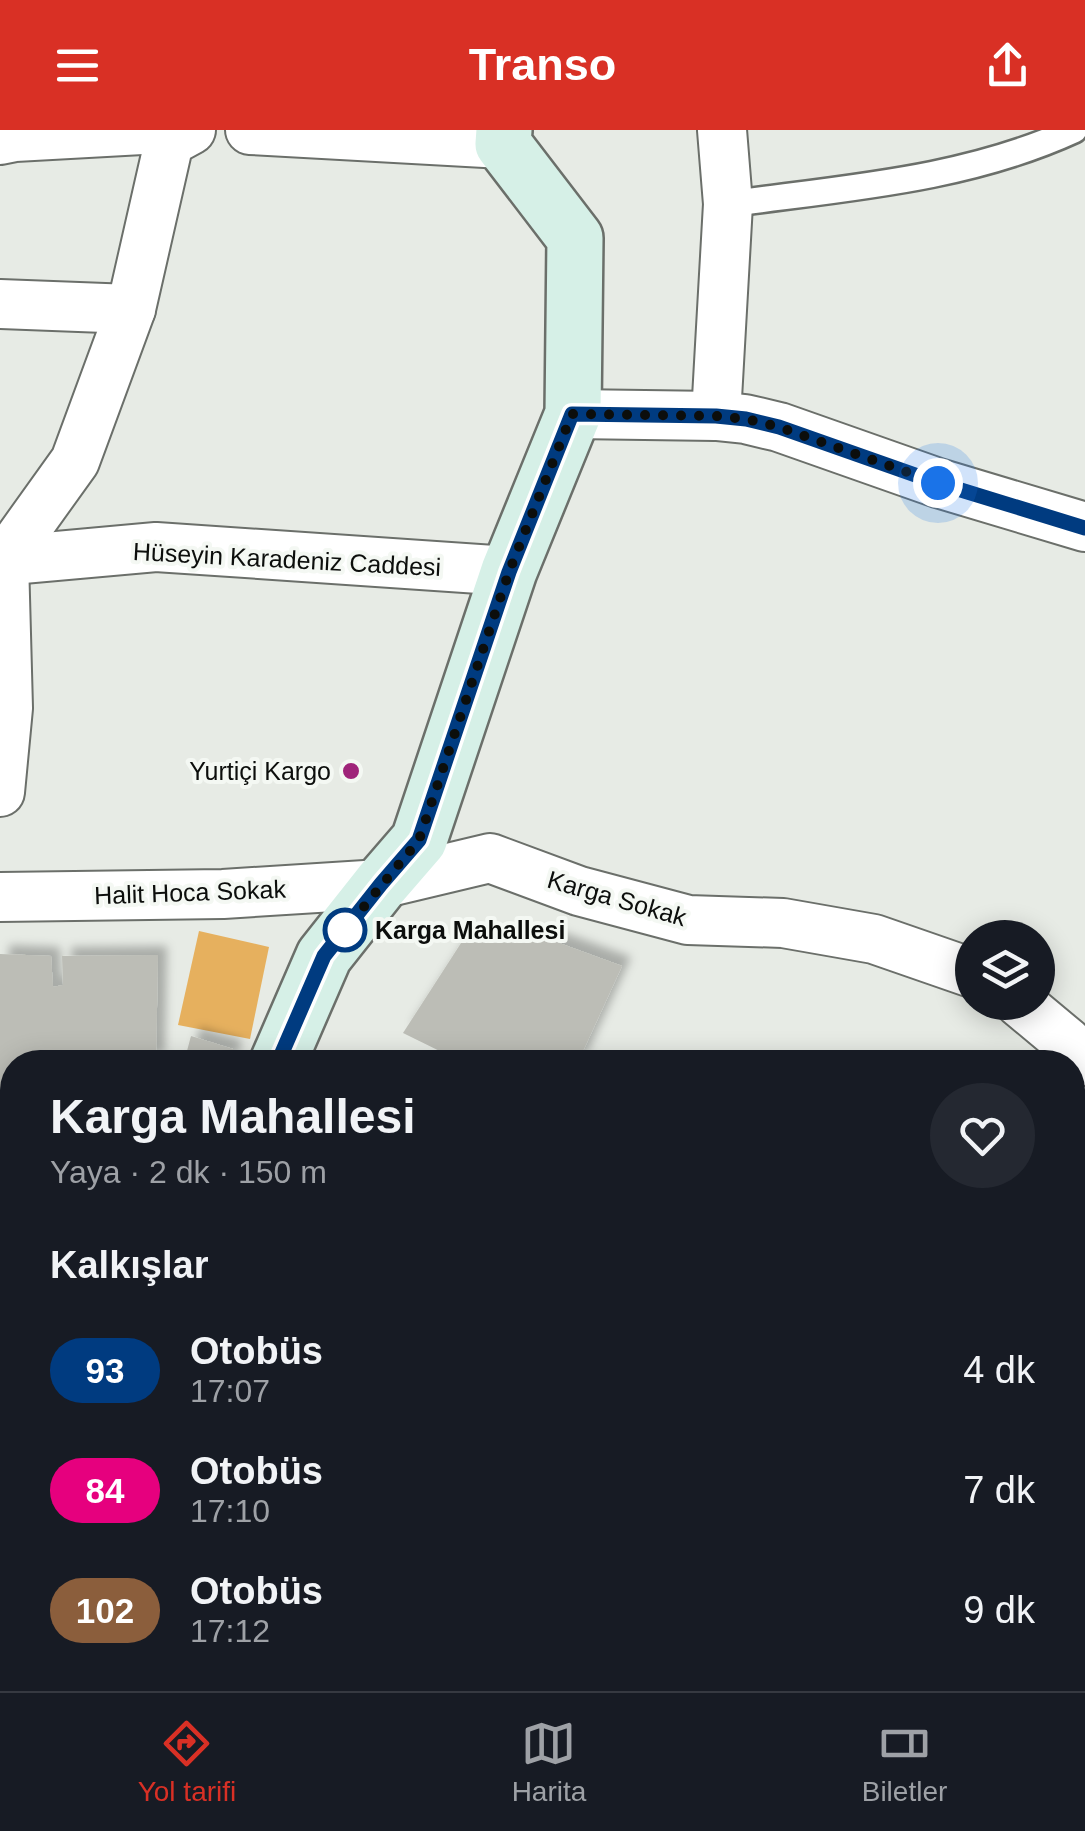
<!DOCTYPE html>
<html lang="tr">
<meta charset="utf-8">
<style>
:root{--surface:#171b24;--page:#242831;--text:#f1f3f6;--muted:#9ea1a6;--line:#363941;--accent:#d93025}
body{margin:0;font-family:Helvetica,sans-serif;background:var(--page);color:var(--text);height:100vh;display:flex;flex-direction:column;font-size:38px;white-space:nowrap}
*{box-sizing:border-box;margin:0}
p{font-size:32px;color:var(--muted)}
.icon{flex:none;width:55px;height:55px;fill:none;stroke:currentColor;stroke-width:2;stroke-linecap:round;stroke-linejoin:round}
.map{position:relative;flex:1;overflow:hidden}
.panel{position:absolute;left:0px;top:920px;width:1085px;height:642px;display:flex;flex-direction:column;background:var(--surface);border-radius:40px 40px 0 0;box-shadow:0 5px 25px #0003}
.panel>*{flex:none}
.badge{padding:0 20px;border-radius:32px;font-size:35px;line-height:65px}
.fabs{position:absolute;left:955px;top:790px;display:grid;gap:20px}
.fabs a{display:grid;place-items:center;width:100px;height:100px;border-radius:50%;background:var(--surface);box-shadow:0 5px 25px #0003;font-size:50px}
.you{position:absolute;width:50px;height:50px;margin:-25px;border:8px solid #fff;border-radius:50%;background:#1a73e8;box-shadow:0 0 0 15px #1a73e833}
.map>.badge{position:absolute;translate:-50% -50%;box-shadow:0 0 0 5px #fff}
h2{padding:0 50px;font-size:38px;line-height:90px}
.round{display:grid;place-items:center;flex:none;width:105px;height:105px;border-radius:52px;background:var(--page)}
.headline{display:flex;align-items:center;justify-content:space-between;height:170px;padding:0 50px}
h1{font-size:48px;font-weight:600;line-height:75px}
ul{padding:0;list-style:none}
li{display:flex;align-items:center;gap:30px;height:120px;padding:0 50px}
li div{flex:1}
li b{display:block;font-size:38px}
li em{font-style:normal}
li .badge{min-width:110px;font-weight:700;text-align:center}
header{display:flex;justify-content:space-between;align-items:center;height:130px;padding:0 50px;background:var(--accent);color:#fff;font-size:45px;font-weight:600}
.dock{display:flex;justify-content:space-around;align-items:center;height:140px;border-top:2px solid var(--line);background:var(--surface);font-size:28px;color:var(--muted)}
.dock a{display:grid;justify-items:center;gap:5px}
.dock .current{color:var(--accent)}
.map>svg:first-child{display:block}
</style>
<header><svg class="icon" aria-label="menu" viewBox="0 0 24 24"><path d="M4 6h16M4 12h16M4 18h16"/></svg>Transo<svg class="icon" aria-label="share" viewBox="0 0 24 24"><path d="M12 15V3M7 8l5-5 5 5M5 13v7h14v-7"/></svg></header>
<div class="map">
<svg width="1085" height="1561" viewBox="0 0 1085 1561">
<defs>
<filter id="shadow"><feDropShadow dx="9" dy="-9" stdDeviation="5" flood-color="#0004"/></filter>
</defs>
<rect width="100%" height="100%" fill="#e7ebe5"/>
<!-- green -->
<g fill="#e6b05e">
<path d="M199,801L269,817L250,909L178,895Z"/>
<path d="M1073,1399L1085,1403V1561H1008L996,1550H1072Z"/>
</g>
<!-- water -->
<g fill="#40a9af">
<path d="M12,1054V1089L0,1086V1057Z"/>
<path d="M1072,1352L1085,1355V1386L1073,1383Z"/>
</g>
<!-- building -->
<g fill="#bcbdb6" filter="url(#shadow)">
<path d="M463,810H551L622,836L578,932H462L403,903Z"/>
<path d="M0,824L51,826L53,857L63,855L62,826L158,825L156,932H12V976L0,977Z"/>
<path d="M191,906L233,919L230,932H184Z"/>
<path d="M0,1206H12V1309L0,1308Z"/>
<path d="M0,1375L12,1376V1452L0,1450Z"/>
<path d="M72,1550H182L181,1561H71Z"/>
</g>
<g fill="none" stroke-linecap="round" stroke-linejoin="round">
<defs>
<path id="lane" d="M728,74C845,58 965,50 1074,0"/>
<g id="street">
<path d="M250,0L503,14"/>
<path d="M0,10L15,7L142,0"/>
<path d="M0,174L131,179"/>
<path d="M573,284L716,286L745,289L779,297L938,353L1085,397"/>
<path d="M716,286L728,74L722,0"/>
<path d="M0,431L156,417L509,441"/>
<path d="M0,662L8,578L4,430L75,331L131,179L169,12L191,0"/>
<path d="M0,767L223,764L381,754L490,728L579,761L688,790L783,793L874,809L972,843"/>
<path d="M1019,872L1067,912L1085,931"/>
<path d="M957,1550L969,1561"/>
<path d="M201,1561L202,1550"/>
<path d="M493,1561L494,1550"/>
</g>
<g id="secondary">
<path d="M278,932L324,826L381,754L419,710L509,441L573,284L575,108L503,14L504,0"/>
<path d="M0,1156L12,1153"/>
</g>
</defs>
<!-- lane casing -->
<use href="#lane" stroke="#6b6f6a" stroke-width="30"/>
<!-- street casing -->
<use href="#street" stroke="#6b6f6a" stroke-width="52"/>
<!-- secondary casing -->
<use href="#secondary" stroke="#6b6f6a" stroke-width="60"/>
<!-- lane -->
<use href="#lane" stroke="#fff" stroke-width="25"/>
<!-- street -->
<use href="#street" stroke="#fff" stroke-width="48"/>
<!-- secondary -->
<use href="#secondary" stroke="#d6f0e7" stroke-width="55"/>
</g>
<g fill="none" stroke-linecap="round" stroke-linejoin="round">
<defs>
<path id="line" d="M278,932L324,826L381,754L419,710L509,442L572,284L716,286L746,289L779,297L938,353L1085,398"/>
</defs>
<!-- line casing -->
<use href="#line" stroke="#fff" stroke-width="22"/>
<!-- line -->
<use href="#line" stroke="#003b80" stroke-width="15"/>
<!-- walk -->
<path stroke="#0c0e0c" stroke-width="10" stroke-dasharray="0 18" d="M345,800L343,802L419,710L509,442L572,284L716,286L746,289L779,297L938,353"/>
</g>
<!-- markers -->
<circle fill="#9f247a" stroke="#f4f8f3" stroke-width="4" cx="351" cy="641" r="10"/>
<circle fill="#fff" stroke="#003b80" stroke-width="5" cx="345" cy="800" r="20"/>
<g text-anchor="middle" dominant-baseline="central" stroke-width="8" stroke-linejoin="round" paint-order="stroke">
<!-- street labels -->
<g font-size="25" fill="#0c0e0c" stroke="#f4f8f3">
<text transform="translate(287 429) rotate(3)">Hüseyin Karadeniz Caddesi</text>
<text transform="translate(190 762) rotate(-2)">Halit Hoca Sokak</text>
<text transform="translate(617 768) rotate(16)">Karga Sokak</text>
</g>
<!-- poi labels -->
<g font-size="25" fill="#0c0e0c" stroke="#f4f8f3" text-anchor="end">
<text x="331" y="641">Yurtiçi Kargo</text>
</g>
<!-- stop labels -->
<g font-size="25" font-weight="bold" fill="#0c0e0c" stroke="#f4f8f3" text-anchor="start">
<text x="375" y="800">Karga Mahallesi</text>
</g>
</g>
</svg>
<div class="fabs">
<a><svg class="icon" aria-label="layers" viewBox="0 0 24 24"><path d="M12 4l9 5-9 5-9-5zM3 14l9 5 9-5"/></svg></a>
</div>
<div class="you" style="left:938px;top:353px"></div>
<section class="panel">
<div class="headline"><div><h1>Karga Mahallesi</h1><p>Yaya · 2 dk · 150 m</p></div><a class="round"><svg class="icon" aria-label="heart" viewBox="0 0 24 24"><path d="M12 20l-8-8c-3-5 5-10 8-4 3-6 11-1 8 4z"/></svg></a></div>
<h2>Kalkışlar</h2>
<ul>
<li><span class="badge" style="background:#003b80;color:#fff">93</span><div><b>Otobüs</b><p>17:07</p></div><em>4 dk</em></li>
<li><span class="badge" style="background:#e6007e;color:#fff">84</span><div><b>Otobüs</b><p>17:10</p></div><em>7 dk</em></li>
<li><span class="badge" style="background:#8b5e3c;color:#fff">102</span><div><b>Otobüs</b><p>17:12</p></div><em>9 dk</em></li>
</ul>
</section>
</div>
<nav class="dock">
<a class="current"><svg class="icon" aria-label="directions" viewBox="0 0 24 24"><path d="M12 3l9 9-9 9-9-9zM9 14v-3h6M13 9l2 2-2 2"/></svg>Yol tarifi</a>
<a><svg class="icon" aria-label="map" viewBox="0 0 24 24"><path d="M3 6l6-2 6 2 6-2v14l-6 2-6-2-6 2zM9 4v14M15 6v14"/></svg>Harita</a>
<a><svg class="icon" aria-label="tickets" viewBox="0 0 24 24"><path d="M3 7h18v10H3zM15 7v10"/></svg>Biletler</a>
</nav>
